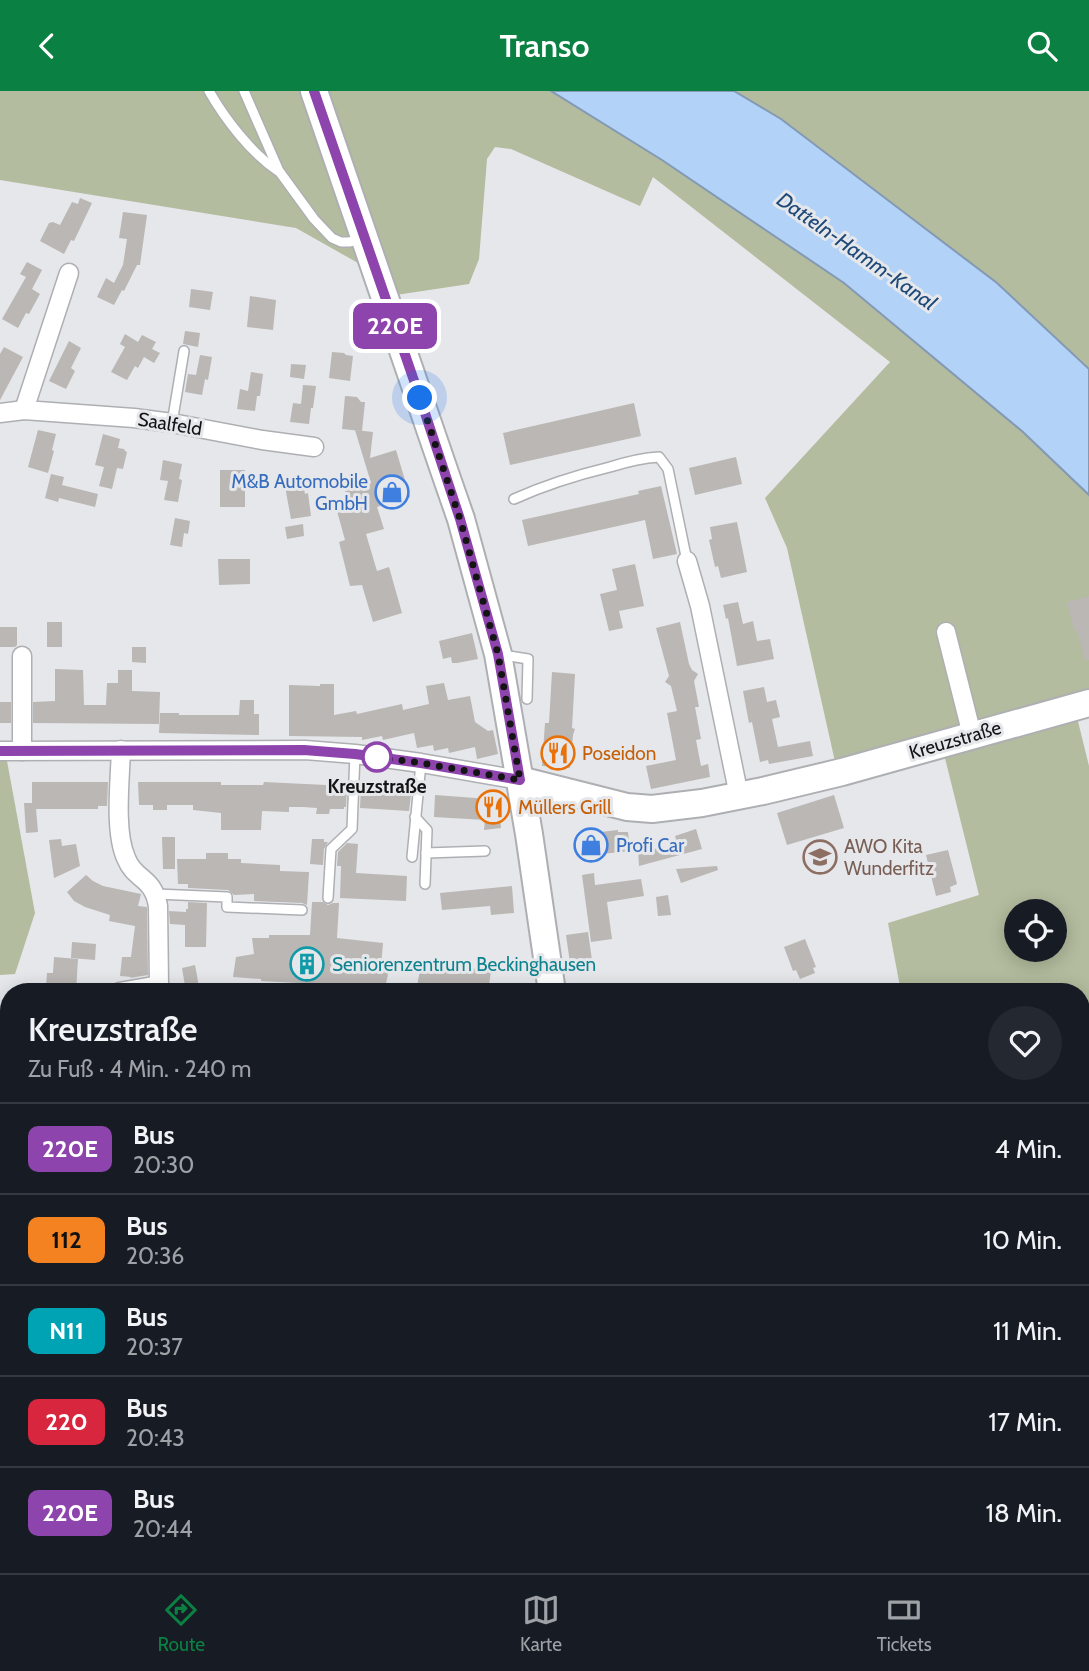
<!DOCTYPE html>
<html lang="de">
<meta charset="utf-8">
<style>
:root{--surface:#171b24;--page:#242831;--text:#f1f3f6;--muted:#9ea1a6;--line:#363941;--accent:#0b8043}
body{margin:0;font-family:Cabin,sans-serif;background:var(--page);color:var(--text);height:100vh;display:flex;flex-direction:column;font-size:26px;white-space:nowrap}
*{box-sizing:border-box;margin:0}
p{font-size:23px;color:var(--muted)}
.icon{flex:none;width:38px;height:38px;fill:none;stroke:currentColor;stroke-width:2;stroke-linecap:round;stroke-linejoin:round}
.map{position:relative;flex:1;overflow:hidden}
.sheet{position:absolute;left:0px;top:892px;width:1090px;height:590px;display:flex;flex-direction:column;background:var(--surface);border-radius:28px 28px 0 0;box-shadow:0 4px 18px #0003}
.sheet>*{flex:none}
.badge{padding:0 14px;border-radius:10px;font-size:24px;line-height:46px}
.controls{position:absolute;left:1004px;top:808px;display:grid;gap:14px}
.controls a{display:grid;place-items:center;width:63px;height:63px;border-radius:50%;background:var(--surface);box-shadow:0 4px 18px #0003;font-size:35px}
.you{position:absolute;width:35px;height:35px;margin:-18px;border:5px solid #fff;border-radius:50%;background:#1a73e8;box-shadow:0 0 0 10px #1a73e833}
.map>.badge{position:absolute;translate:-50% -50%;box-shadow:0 0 0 4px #fff}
.round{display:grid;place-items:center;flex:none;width:74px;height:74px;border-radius:37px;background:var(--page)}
.overview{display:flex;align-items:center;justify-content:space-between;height:119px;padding:0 28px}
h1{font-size:33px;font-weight:600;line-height:52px}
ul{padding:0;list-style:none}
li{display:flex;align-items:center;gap:21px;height:91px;padding:0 28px;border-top:2px solid var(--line)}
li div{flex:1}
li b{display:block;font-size:26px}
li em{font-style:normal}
li .badge{min-width:77px;font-weight:700;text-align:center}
header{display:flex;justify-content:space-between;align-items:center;height:91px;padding:0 28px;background:var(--accent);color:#fff;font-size:32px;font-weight:600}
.tab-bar{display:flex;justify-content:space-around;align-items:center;height:98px;border-top:2px solid var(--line);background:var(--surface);font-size:19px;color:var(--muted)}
.tab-bar a{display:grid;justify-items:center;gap:4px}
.tab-bar .active{color:var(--accent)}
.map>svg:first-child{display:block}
</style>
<header><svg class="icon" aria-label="back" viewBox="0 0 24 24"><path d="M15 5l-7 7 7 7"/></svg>Transo<svg class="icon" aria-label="search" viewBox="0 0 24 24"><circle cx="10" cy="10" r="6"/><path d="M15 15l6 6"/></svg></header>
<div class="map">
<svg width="1089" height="1482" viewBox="0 0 1089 1482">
<rect width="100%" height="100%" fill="#e6e7eb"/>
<!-- green -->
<g fill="#b3bc9e" fill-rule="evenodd">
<path d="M0,0H551L662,69L844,192L1023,341L1089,404V605L1073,610L1089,675V1207H1082V901H901L888,832L979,804L940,647L836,675L787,457L765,407L890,271L653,86L640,115L511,58L495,56L487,68L479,168L469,193L396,204L372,210L358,172L296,137L0,89ZM1017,821H1055V859H1017Z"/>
<path d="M734,0H1089V278L997,192L781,28Z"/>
<path d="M0,670H7L35,822L15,883L0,884Z"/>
<path d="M536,1474H601L600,1482H535Z"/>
</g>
<!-- water -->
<path fill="#b2d2f8" stroke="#8399b4" stroke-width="2" d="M551,0H734L781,28L997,192L1089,278V404L1023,341L844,192L662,69Z"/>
<!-- building -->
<g fill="#bab7b5">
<path d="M80,107L92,112L74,150L71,149L64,163L40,150L49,132L53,131L60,134L72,111L78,113Z"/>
<path d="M123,121L147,124L140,174H137L124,200L122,199L114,214L97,206L106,187L114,192L123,174L127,148L119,147Z"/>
<path d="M27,171L42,179L32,198L40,203L29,223L26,222L18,237L2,228L26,186L20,183Z"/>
<path d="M191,198L213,201L210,219L189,216Z"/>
<path d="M250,205L276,209L273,239L247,236Z"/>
<path d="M185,240L200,242L198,256L183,253Z"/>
<path d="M125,243L138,251L142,244L156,251L152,258L160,262L154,272L144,266L138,277L135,275L127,289L111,281L125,256L120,253Z"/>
<path d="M69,250L81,257L71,277L75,280L66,298L49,290Z"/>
<path d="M4,256L23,266L0,309V263Z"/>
<path d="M332,261L344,262L346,264L353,265L350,290L329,287Z"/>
<path d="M200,264L212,266L208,289L205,288L202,304L185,301L188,283L196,284Z"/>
<path d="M291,273L306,274L304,288L290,286Z"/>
<path d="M251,281L263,283L260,305H257L255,320L237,318L240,298L248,300Z"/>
<path d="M303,294L316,295L313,317H311L309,333L290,331L293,312L301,313Z"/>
<path d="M345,305L357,306L361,311H365L362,340L342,338Z"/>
<path d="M634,312L641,345L510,374L503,342Z"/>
<path d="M38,339L56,343L52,359L54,360L48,382L28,376Z"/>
<path d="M355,339L373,341L370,367L396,359L410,406L377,416L384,438L366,443L377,480L389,476L402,522L373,531L362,494L350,495L339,451L345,449L337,420L349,416L345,400L371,392Z"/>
<path d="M103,343L120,348L118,357L124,358L125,360L127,361L123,378L117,377L112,398L99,395L104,376L95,374Z"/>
<path d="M736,366L742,393L695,404L689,377Z"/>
<path d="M163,369L182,373L179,388L182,389L178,411L164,409L168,390L160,389Z"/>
<rect x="220" y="379" width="25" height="37"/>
<path d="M51,383L64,386L62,394L98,403L95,416L59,407L58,411L45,407Z"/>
<path d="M302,387L305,403L308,402L311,425L291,428L284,390Z"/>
<path d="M661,395L677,463L653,468L645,429L528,455L522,429L639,403L638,400Z"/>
<path d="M175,427L190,430L188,443L184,442L182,456L170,454Z"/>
<path d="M737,431L747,481L721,487L718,475L715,476L709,449L712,448L710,436Z"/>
<path d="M303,433L304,445L287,448L285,436Z"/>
<path d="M218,468H250V493L219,494Z"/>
<path d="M635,473L644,515L619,520L623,537L609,540L600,503L617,499L612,478Z"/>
<path d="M1089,505V569H1085L1077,539H1074L1067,511Z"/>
<path d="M738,511L743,533L753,530L757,550L770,548L774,568L737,575L728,527L726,528L723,514Z"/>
<rect x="47" y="531" width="15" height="25"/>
<path d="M680,531L689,573L692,579L698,583L694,590L699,616H695L701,648L696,649L701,675L708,673L710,686L651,698L646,675L676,669L667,622L677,620L671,595L665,591L669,585L656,537Z"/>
<path d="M0,536H17V554L15,556H0Z"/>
<path d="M472,542L478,568L457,572H452L451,566L443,568L439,550Z"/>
<path d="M132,556H146V572L132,571Z"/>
<path d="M55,578L83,579L84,614H106L107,592H118V579H132V600L160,601L159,633L33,632V611L55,610Z"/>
<path d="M552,581L575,583L572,637L575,638L573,644L570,677L542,675L545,632H549Z"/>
<path d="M444,592L448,609L470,605L475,631L488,640L493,639L498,663L477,668L475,656L449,662L448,657L434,660L433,654L417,657L414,642L383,649L382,645L362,649V646L289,645V594L320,595V593H334V624L356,620L357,623L402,613L403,619L429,613L426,595Z"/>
<path d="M764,596L767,611L776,609L780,626L772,628L778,656L810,650L813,665L769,673L768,669L760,671L752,631L749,632L743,600Z"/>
<path d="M240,609H254V623H259V644L159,642L160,622H179V624H239Z"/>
<rect x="0" y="611" width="11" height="21"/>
<path d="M32,691H108L107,715H98V718H36L38,741L26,742L24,712H32Z"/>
<path d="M138,691H221V694H263L264,691L347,695L346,716H344V718H330L329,723H316L317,717L303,716H289V721L262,720L261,739H221V722L193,719V714H167V719H153V714H139Z"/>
<path d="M365,693L412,696L409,720L360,717L361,696H365Z"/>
<path d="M435,704L489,708L499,718L501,737L484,739L485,729L434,726Z"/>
<path d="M834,704L844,737L787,754L777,722Z"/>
<path d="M696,738L702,758L639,775L638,759L678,756L675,745Z"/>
<path d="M618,739V741H628L630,760L602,763V767L585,768L584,754L589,745L600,744V741Z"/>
<path d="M162,746H175V778H163Z"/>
<path d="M61,748L62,755L76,753L80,775L54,787L49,749Z"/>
<path d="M312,748H324V751H328L324,758L323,774L310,773Z"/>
<path d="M347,752L358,753L356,782L407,785L406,810L340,807L341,775H337L338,761Z"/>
<path d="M948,759L957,793L950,796L951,801L936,805L926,764Z"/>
<path d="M206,762H228V768H241V772L280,774V780L309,781L307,814L302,812L254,810V803L234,804L228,799L188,797V793H178L177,768H206Z"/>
<path d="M717,775L718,779L681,792L676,778Z"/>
<path d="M594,782L595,794L641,788L644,805L607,811L612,848L591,851L582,784Z"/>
<path d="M86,784L93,790L103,795L141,803L138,815L147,816L148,884L130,887L131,886L120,885L122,866H131L135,835L109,830L110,824L85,816L74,810L67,801Z"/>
<path d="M512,795L514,822L491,824L490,815L442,819L440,802Z"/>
<path d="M668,804L671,824L658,825L656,806Z"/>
<path d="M188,811L207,812L206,856H185V834L170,833L169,820L186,821V818H188Z"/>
<path d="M312,811H323L328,814L333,812H339L337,847L383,852L381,875H390L384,901L357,899V895L261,890V888L233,886L236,866L254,863L252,847H269V844H310Z"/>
<path d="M588,841L592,869L570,872L566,844Z"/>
<path d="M805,848L816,876L813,877L815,882L800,888L796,879L793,880L784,856Z"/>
<path d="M72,851L96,853L95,869L71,867Z"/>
<path d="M54,866L78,868L76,901H52V896H46L47,882H53Z"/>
<path d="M421,873L479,878L485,875L491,880L488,901H416Z"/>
<path d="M195,874L200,901H186L182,877Z"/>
</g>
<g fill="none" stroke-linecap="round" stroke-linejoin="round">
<defs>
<g id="lane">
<path d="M209,0C225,28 251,62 278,80"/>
<path d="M244,0L279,80L314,128L332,147L341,151H349L362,148"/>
<path d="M172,332L184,260"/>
<path d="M514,408C545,394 577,384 610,376C626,371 642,367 659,366L668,378L687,470"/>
<path d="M503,564L528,568L527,608"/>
<path d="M415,726L427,739L425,793"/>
<path d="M426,762L485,760"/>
<path d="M412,766L421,672"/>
<path d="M156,803L227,806V816L302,819"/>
<path d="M328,807L331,758L352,738L355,663"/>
<path d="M1082,1360L1089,1387"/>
<path d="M796,1474L797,1482"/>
<path d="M876,1474L877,1482"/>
<path d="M948,1474L950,1482"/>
</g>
<g id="street">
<path d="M24,319L69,182"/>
<path d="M0,322L24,319L134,327L172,332L262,349L314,356"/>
<path d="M687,470L700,515L739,705"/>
<path d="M946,541L972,644"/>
<path d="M121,659C120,689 114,740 126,767C135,790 153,785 158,815L159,894L161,901"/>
<path d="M0,660L305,659L355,663L421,672L520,689"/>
<path d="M22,660V565"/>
<path d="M119,901L159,894"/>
<path d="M0,1179L9,1199"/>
<path d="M1082,1358H1089"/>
<path d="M1018,1474L1019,1482"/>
<path d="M412,1482L413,1474"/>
<path d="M726,1482V1474"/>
</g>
<g id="secondary">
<path d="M314,0L444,379L461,428L498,563L529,743L552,901"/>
<path d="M520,689L627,716L652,718L702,712L763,700L842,681L1089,612"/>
<path d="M597,1482V1474"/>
</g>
</defs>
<!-- lane casing -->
<use href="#lane" stroke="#aeafb2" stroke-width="12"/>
<!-- street casing -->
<use href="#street" stroke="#aeafb2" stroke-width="21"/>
<!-- secondary casing -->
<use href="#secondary" stroke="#aeafb2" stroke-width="30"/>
<!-- lane -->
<use href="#lane" stroke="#fff" stroke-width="9"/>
<!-- street -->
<use href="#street" stroke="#fff" stroke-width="18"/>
<!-- secondary -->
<use href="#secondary" stroke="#fff" stroke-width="26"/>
</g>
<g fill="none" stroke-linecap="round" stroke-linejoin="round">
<defs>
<path id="line" d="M0,660L304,659L355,663L421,672L520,689L498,563L460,428L420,307L314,0"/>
</defs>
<!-- line casing -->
<use href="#line" stroke="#fff" stroke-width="16"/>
<!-- line -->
<use href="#line" stroke="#8e44ad" stroke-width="10"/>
<!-- walk -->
<path stroke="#141415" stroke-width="7" stroke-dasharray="0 12.6" d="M377,666L421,672L520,689L498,563L460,428L420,307"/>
</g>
<!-- icons -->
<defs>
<symbol id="shop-ring" viewBox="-11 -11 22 22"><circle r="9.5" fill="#e6e7eb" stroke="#3f7fe0" stroke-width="1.5"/><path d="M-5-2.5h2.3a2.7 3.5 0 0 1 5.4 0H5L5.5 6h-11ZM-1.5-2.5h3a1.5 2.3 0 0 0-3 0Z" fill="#3f7fe0"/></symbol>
<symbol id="restaurant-ring" viewBox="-11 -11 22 22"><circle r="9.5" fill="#e6e7eb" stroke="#e8710a" stroke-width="1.5"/><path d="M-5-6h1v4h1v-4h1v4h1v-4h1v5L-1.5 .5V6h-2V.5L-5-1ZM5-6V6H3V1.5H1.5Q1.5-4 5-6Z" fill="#e8710a"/></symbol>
<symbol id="school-ring" viewBox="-11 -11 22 22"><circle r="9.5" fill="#e6e7eb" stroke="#8d6e63" stroke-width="1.5"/><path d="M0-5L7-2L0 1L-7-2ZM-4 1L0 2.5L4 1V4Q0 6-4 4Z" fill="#8d6e63"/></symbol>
<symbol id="building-ring" viewBox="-11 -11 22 22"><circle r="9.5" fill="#e6e7eb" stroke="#0f9aa8" stroke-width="1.5"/><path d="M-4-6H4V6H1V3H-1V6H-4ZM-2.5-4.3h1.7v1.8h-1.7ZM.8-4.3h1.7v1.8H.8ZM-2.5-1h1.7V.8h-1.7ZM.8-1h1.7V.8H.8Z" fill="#0f9aa8"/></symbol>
</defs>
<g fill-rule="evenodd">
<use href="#shop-ring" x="373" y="382" width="38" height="38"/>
<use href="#restaurant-ring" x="539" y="643" width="38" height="38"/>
<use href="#restaurant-ring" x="474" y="697" width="38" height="38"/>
<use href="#shop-ring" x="572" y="735" width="38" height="38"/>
<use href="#school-ring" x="801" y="747" width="38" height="38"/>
<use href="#building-ring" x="288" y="854" width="38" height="38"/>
</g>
<!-- markers -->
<circle fill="#fff" stroke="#8e44ad" stroke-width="3.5" cx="377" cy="666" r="14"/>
<g text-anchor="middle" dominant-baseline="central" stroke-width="6" stroke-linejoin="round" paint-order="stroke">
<!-- street labels -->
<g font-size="19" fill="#141415" stroke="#e6e7eb">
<text transform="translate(170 333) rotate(9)">Saalfeld</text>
<text transform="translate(955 649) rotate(-16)">Kreuzstraße</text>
</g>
<!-- shop labels -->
<g font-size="19" fill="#366cbe" stroke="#e6e7eb" text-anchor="end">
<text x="368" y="390">M&amp;B Automobile<tspan x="368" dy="22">GmbH</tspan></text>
<text x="616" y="754" text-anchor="start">Profi Car</text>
</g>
<!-- food labels -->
<g font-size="19" fill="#c56008" stroke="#e6e7eb" text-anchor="start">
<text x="582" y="662">Poseidon</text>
<text x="518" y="716">Müllers Grill</text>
</g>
<!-- stop labels -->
<g font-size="19" font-weight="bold" fill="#141415" stroke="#e6e7eb">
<text x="377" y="695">Kreuzstraße</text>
</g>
<!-- education labels -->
<g font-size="19" fill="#785e54" stroke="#e6e7eb" text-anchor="start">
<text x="844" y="755">AWO Kita<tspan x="844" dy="22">Wunderfitz</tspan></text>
</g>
<!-- culture labels -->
<g font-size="19" fill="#0d838f" stroke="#e6e7eb" text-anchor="start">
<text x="332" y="873">Seniorenzentrum Beckinghausen</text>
</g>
<!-- water labels -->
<g font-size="21" font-style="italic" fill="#1d4978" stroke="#e6e7eb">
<text transform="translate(857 160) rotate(35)">Datteln-Hamm-Kanal</text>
</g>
</g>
</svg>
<div class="controls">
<a><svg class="icon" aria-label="locate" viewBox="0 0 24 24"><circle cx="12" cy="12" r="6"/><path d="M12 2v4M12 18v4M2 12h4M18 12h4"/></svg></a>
</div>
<div class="you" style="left:420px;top:307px"></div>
<b class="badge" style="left:395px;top:235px;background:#8e44ad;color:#fff">220E</b>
<section class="sheet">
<div class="overview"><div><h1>Kreuzstraße</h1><p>Zu Fuß · 4 Min. · 240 m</p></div><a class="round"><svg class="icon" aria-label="heart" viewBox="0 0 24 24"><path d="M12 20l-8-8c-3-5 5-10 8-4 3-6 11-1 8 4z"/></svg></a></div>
<ul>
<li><span class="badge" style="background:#8e44ad;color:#fff">220E</span><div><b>Bus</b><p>20:30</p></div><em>4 Min.</em></li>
<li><span class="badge" style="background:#f58220;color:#111">112</span><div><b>Bus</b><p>20:36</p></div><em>10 Min.</em></li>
<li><span class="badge" style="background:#00a3b4;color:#fff">N11</span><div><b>Bus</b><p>20:37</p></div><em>11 Min.</em></li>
<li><span class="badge" style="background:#d7263d;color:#fff">220</span><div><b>Bus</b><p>20:43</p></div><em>17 Min.</em></li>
<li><span class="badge" style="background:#8e44ad;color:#fff">220E</span><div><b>Bus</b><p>20:44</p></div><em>18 Min.</em></li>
</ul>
</section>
</div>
<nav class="tab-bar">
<a class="active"><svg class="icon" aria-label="directions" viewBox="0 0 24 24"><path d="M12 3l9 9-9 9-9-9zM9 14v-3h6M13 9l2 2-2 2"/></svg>Route</a>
<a><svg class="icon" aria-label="map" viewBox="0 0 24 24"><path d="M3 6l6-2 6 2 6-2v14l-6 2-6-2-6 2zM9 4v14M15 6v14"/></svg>Karte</a>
<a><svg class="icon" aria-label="tickets" viewBox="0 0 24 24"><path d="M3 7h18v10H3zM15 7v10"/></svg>Tickets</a>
</nav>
